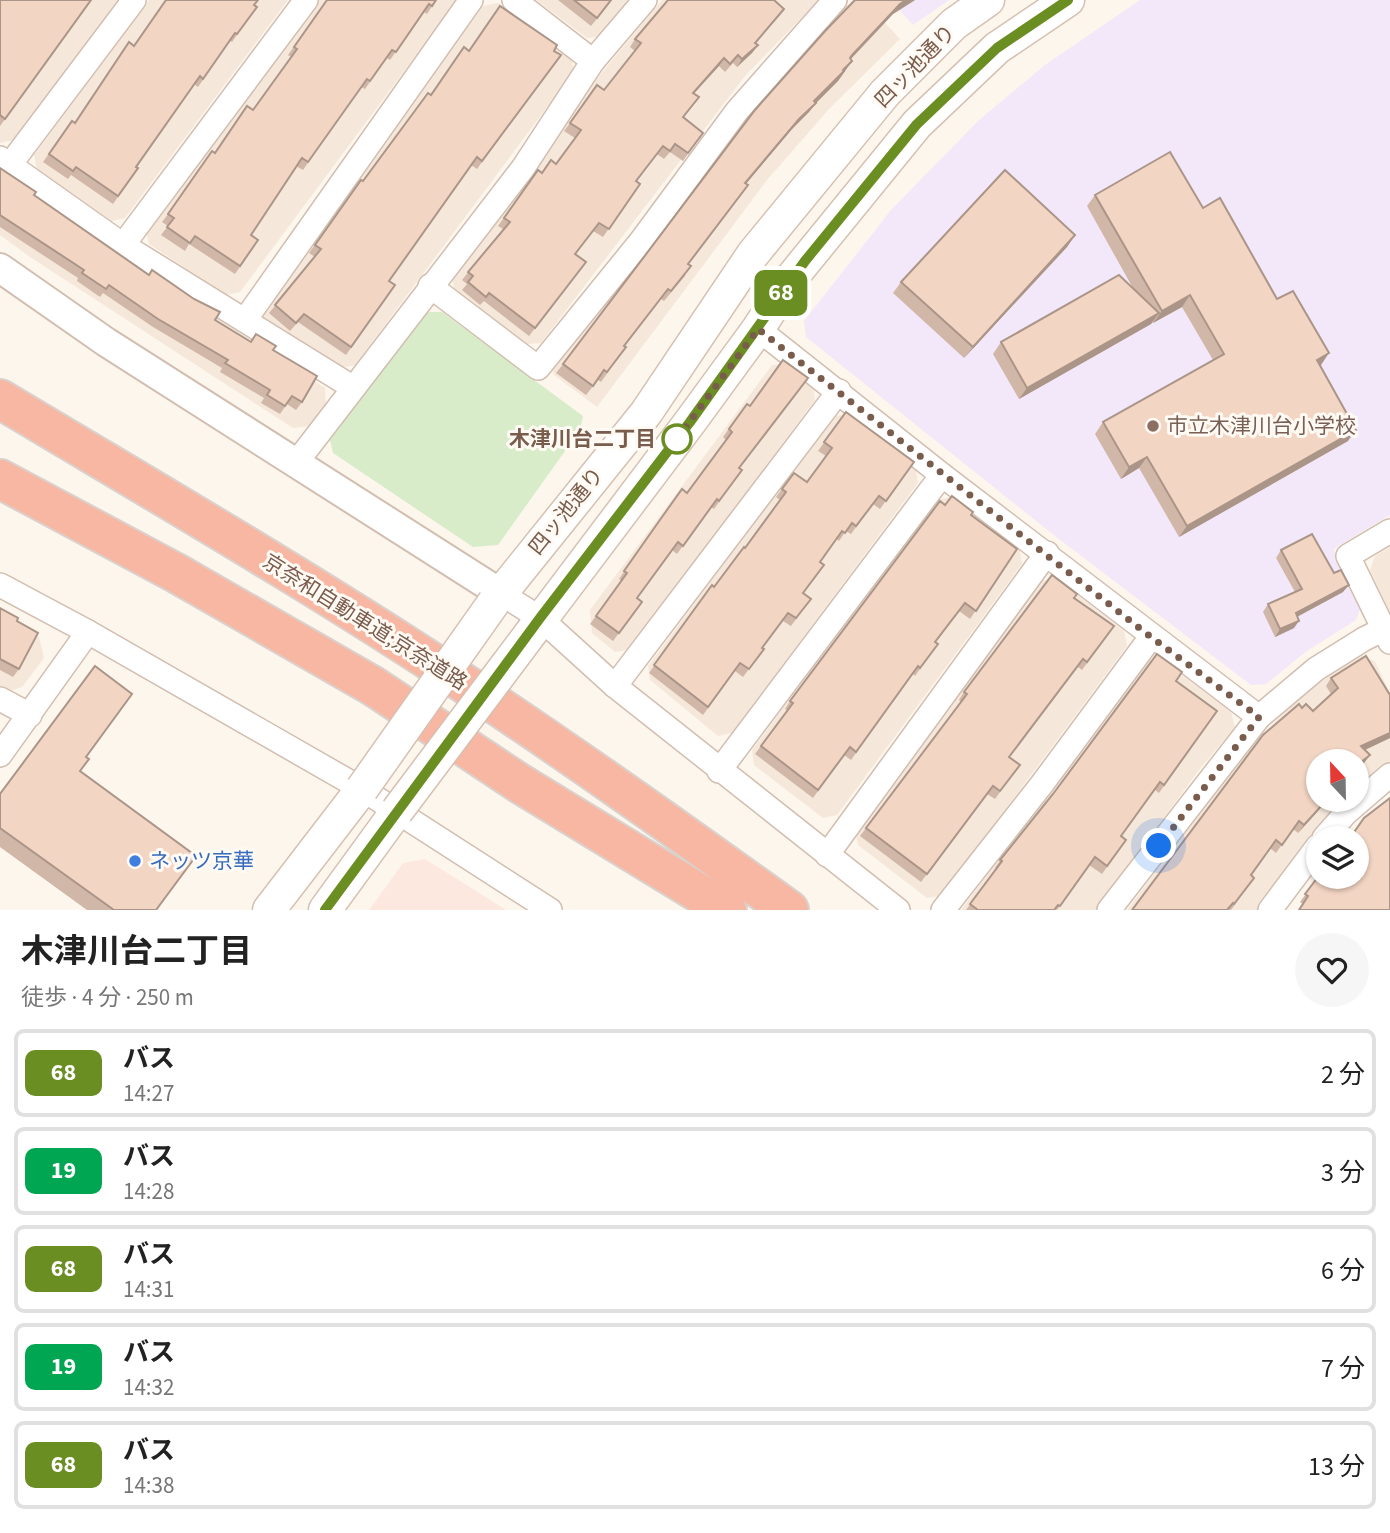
<!DOCTYPE html>
<html lang="ja">
<meta charset="utf-8">
<style>
:root{--surface:#fff;--page:#f6f6f6;--text:#222;--muted:#767676;--line:#e0e0e0}
body{margin:0;font-family:"Source Sans 3","Noto Sans JP",sans-serif;background:var(--page);color:var(--text);height:100vh;display:flex;flex-direction:column;font-size:26px;white-space:nowrap}
*{box-sizing:border-box;margin:0}
p{font-size:23px;color:var(--muted)}
.icon{flex:none;width:38px;height:38px;fill:none;stroke:currentColor;stroke-width:2;stroke-linecap:round;stroke-linejoin:round}
.map{position:relative;height:910px;overflow:hidden}
.panel{display:flex;flex-direction:column;background:var(--surface);flex:1}
.panel>*{flex:none}
.badge{padding:0 14px;border-radius:10px;font-size:24px;line-height:46px}
.needle{width:46px;rotate:338deg}
.buttons{position:absolute;left:1306px;top:749px;display:grid;gap:14px}
.buttons a{display:grid;place-items:center;width:63px;height:63px;border-radius:50%;background:var(--surface);box-shadow:0 2px 5px #0004;font-size:35px}
.you{position:absolute;width:35px;height:35px;margin:-18px;border:5px solid #fff;border-radius:50%;background:#1a73e8;box-shadow:0 0 0 10px #1a73e833}
.map>.badge{position:absolute;translate:-50% -50%;box-shadow:0 0 0 4px #fff}
.round{display:grid;place-items:center;flex:none;width:74px;height:74px;border-radius:37px;background:var(--page)}
.headline{display:flex;align-items:center;justify-content:space-between;height:119px;padding:0 21px}
h1{font-size:33px;font-weight:700;line-height:52px}
ul{padding:0;list-style:none}
li{display:flex;align-items:center;gap:21px;height:88px;margin:0 14px 10px;padding:0 7px;border:4px solid var(--line);border-radius:10px}
li div{flex:1}
li b{display:block;font-size:26px}
li em{font-style:normal}
li .badge{min-width:77px;font-weight:700;text-align:center}
.map>svg:first-child{display:block}
</style>
<div class="map">
<svg width="1390" height="910" viewBox="0 0 1390 910">
<rect width="100%" height="100%" fill="#fdf6ec"/>
<!-- residential -->
<g fill="#f5e8da">
<path d="M0,0H118L14,140L0,143Z"/>
<path d="M149,0H288L125,218L112,221L37,169L34,155Z"/>
<path d="M319,0H457L240,292L226,295L149,244L146,232Z"/>
<path d="M536,0H632L602,37L587,38Z"/>
<path d="M662,0H819L745,76L541,343L527,344L454,290L452,276L591,86Z"/>
<path d="M853,0H864L900,39L830,108L767,180L597,407L554,375L552,369L730,131L819,32Z"/>
<path d="M498,3L571,57L574,71L355,365L340,368L264,319L261,306L483,6Z"/>
<path d="M0,172L65,219L325,388L326,404L310,426L293,428L30,257L0,235Z"/>
<path d="M787,364L813,385L815,400L629,650L615,652L592,633L590,610L772,365Z"/>
<path d="M849,414L916,469L918,483L732,733L718,736L650,680L648,666L834,416Z"/>
<path d="M951,497L1020,551L1022,564L837,815L823,818L754,765L752,750L937,500Z"/>
<path d="M1390,547V613L1370,570L1375,556Z"/>
<path d="M1055,578L1124,631L1127,646L941,896L927,898L858,845L855,830L1041,581Z"/>
<path d="M0,616L39,637L44,658L22,687L10,691L0,686Z"/>
<path d="M1362,656L1375,661L1390,694V766L1356,792V761H1318V800H1349L1260,910H1127L1251,745L1297,700L1333,673Z"/>
<path d="M1160,659L1231,711L1235,727L1202,766L1096,910H961L1146,661Z"/>
</g>
<!-- commercial -->
<path fill="#fde8e0" d="M425,859L500,906L506,910H369L403,863Z"/>
<!-- education -->
<g fill="#f3e8fa">
<path d="M891,0H949L913,25Z"/>
<path d="M1140,0H1390V515L1335,548L1334,551L1360,609L1356,620L1307,651L1266,684L1251,685L1055,536L806,337L804,321L891,210L979,120L1045,65Z"/>
</g>
<!-- park -->
<path fill="#d8ecc9" d="M424,312H442L583,416L580,430L498,545L473,547L333,453L330,440Z"/>
<g fill="none" stroke-linecap="round" stroke-linejoin="round">
<defs>
<g id="minor">
<path d="M514,0L593,61"/>
<path d="M0,158L123,245L352,387"/>
<path d="M9,166L134,0"/>
<path d="M123,245L306,0"/>
<path d="M430,286L538,368L641,241L737,111L835,0"/>
<path d="M245,320L471,0"/>
<path d="M758,329L942,475L1259,717"/>
<path d="M296,463L523,168L593,61L645,0"/>
<path d="M1390,531L1348,556L1390,642"/>
<path d="M0,585L88,632L362,789L550,910"/>
<path d="M500,593L540,618L615,686L898,910"/>
<path d="M615,686L839,391"/>
<path d="M0,699L30,715"/>
<path d="M0,755L88,632"/>
<path d="M719,771L942,475"/>
<path d="M1324,838L1346,813L1390,775"/>
<path d="M827,855L1047,553"/>
<path d="M943,910L1042,784L1151,637"/>
<path d="M1109,910L1259,717L1316,669L1364,639L1384,629"/>
<path d="M1270,910L1318,846"/>
</g>
<path id="tertiary" d="M0,268L106,342L500,593"/>
<g id="secondary">
<path d="M494,602L646,413L753,254L885,93L954,24L988,0"/>
<path d="M533,630L690,422L758,329L789,281L917,124L997,48L1068,0"/>
<path d="M269,910L362,789"/>
<path d="M325,910L397,811"/>
</g>
<g id="motorway">
<path d="M0,399C157,493 316,585 468,686C577,758 683,834 789,910"/>
<path d="M0,479L176,573L373,686L519,783L727,910"/>
</g>
</defs>
<!-- minor casing -->
<use href="#minor" stroke="#d1beb0" stroke-width="26"/>
<!-- tertiary casing -->
<use href="#tertiary" stroke="#d1beb0" stroke-width="32"/>
<!-- secondary casing -->
<use href="#secondary" stroke="#d6c0b0" stroke-width="35"/>
<!-- motorway casing -->
<use href="#motorway" stroke="#dad1cd" stroke-width="42"/>
<!-- minor -->
<use href="#minor" stroke="#fff" stroke-width="23"/>
<!-- tertiary -->
<use href="#tertiary" stroke="#fff" stroke-width="28"/>
<!-- secondary -->
<use href="#secondary" stroke="#fff" stroke-width="32"/>
<!-- motorway -->
<use href="#motorway" stroke="#f7b7a3" stroke-width="38"/>
<defs>
<g id="secondary-bridge">
<path d="M362,789L494,602"/>
<path d="M397,811L533,630"/>
</g>
</defs>
<!-- secondary-bridge casing -->
<use href="#secondary-bridge" stroke="#d6c0b0" stroke-width="35" stroke-linecap="butt"/>
<!-- secondary-bridge -->
<use href="#secondary-bridge" stroke="#fff" stroke-width="32"/>
</g>
<!-- wall -->
<g fill="#d1b7a8">
<path d="M0,0H91L0,126Z"/>
<path d="M327,0H436L427,14L424,12L390,60L387,58L365,89L361,87L303,170L296,166L251,235L258,240L235,274L189,244L185,251L161,235L168,226L162,222L215,153L253,110L291,57L288,55Z"/>
<path d="M558,0H612L591,26Z"/>
<path d="M855,0H915L893,14L851,59L852,61L838,81L816,103L809,112L792,129L746,184L688,264L685,276L664,301L661,299L624,346L626,347L601,382L598,380L586,395L556,373Z"/>
<path d="M254,5L257,7L232,42L230,41L198,87L194,84L136,167L138,168L113,204L71,175L68,179L43,162L72,121L75,123L134,46Z"/>
<path d="M778,17L756,43L758,45L752,53L737,67L733,63L725,72L719,66L694,93L699,97L684,117L703,133L683,161L670,152L664,159L657,154L637,181L640,184L603,237L593,231L576,254L586,262L529,336L484,301L480,305L462,290L467,284L462,280L503,229L498,226L538,170L542,173L556,164L575,138L564,131L570,123L604,90L635,51L630,47L635,39Z"/>
<path d="M554,51L561,55L477,169L471,165L389,281L395,285L346,355L298,322L290,331L269,313L315,257L309,253L361,180L363,181L431,95Z"/>
<path d="M0,168L34,195L215,320L250,342L256,334L273,351L302,402L296,410L287,404L280,414L261,403L264,398L220,372L222,368L153,327L103,293L100,297L77,281L78,278L0,227Z"/>
<path d="M1095,195L1203,208L1277,299L1320,366L1348,441L1179,537L1139,468L1121,479L1095,434L1103,422L1213,360L1182,307L1153,323V322L1151,324L1019,399L993,354L1001,342L1134,290L1087,206Z"/>
<path d="M1075,235L1067,247L964,358L893,293L901,282Z"/>
<path d="M747,404L739,468L742,470L714,509L711,507L677,554L672,550L637,598L642,602L613,641L590,624L622,581L619,579L656,525L687,493L726,440L723,437Z"/>
<path d="M846,412L914,462L880,509L873,504L851,534L846,531L839,541L837,539L820,562L804,593L811,599L791,626L783,621L762,648L764,649L743,677L735,671L703,715L649,673L712,585L714,587L745,548L780,500L776,497L794,473L807,482L826,456L818,451Z"/>
<path d="M945,505L971,515L1017,549L970,619L959,611L936,642L938,644L915,676L913,674L851,760L844,755L813,798L755,754L787,710L785,709L790,701Z"/>
<path d="M1281,550L1343,592L1297,617L1294,628L1275,637L1263,612L1268,604L1295,592L1276,558Z"/>
<path d="M1074,598L1114,626L1082,670L1078,667L1009,757L1020,765L995,799L987,794L921,882L860,836L961,702L959,700L964,692Z"/>
<path d="M0,608L17,621L19,669L13,677L0,670Z"/>
<path d="M1331,678L1390,695V738L1365,750L1370,755L1364,763L1356,769V761H1318V792L1314,796L1317,812L1298,833L1293,829L1276,853L1270,848L1251,875L1254,878L1231,910H1132L1302,708L1313,711L1331,694L1326,686Z"/>
<path d="M1176,681L1217,711L1159,793L1155,790L1121,836L1126,840L1102,874L1089,865L1057,910H966L996,869L995,868L1008,849Z"/>
<path d="M86,757L80,772L157,910H87L0,847V794Z"/>
<path d="M1390,798V910H1298L1303,904L1300,902L1318,877H1356V838H1350L1364,818Z"/>
</g>
<!-- shaded-wall -->
<g fill="#aa9588">
<path d="M906,0H915L893,14L845,65L852,55L900,4Z"/>
<path d="M758,45L752,53L737,67L742,59Z"/>
<path d="M724,58L719,66L687,101L693,93Z"/>
<path d="M852,61L838,81L816,103L809,112L792,129L738,193L745,183L814,101Z"/>
<path d="M1075,235L1067,247L964,358L973,347Z"/>
<path d="M1190,295L1182,307L1153,323L1162,311Z"/>
<path d="M1159,313L1151,324L1019,399L1027,388Z"/>
<path d="M1329,353L1321,365L1309,372L1317,360Z"/>
<path d="M1356,430L1348,441L1179,537L1187,526Z"/>
<path d="M1147,457L1139,468L1121,479L1129,467Z"/>
<path d="M1349,585L1343,592L1291,620L1296,613Z"/>
<path d="M1299,621L1294,628L1275,637L1280,629Z"/>
<path d="M1390,733V738L1356,754L1361,746Z"/>
<path d="M1370,755L1364,763L1356,769V766Z"/>
<path d="M1323,804L1317,812L1298,833L1304,825Z"/>
</g>
<!-- building -->
<g fill="#f3d5c3" stroke="#aa9588" stroke-width="2">
<path d="M0,0H91L5,119L0,115Z"/>
<path d="M166,0H258L254,5L257,7L237,34L235,33L203,79L200,76L136,167L138,168L118,196L76,167L73,171L49,154L72,121L75,123L129,42L134,46Z"/>
<path d="M327,0H436L432,6L429,4L396,52L392,50L370,81L367,79L308,162L302,158L251,235L258,240L240,266L195,236L190,243L167,227L174,218L168,214L212,151L215,153L247,106L253,110L297,49L294,47Z"/>
<path d="M574,0H611L597,18Z"/>
<path d="M668,0H774L784,9L755,43L758,45L742,59L738,55L730,64L724,58L693,93L699,97L683,117L703,133L688,153L675,144L670,151L663,146L636,181L640,184L609,229L599,223L575,254L586,262L535,328L489,293L486,297L468,282L473,276L468,272L510,222L504,218L538,170L542,173L551,160L556,164L581,130L570,123L597,85L604,90L641,43L635,39Z"/>
<path d="M855,0H906L900,4L852,55L850,58L852,61L843,70L844,71L814,101L816,103L799,119L745,183L748,185L688,264L691,266L671,291L668,289L624,346L626,347L607,372L604,370L593,386L563,364L755,110L826,30Z"/>
<path d="M500,6L557,45L554,51L561,55L482,161L477,157L389,281L395,285L351,347L304,314L296,323L275,305L321,249L315,245L361,180L363,181L428,93L431,95L464,47L469,51Z"/>
<path d="M1170,152L1203,208L1220,198L1277,299L1293,291L1329,353L1317,360L1356,430L1187,526L1147,457L1129,467L1103,422L1224,354L1190,295L1162,311L1095,195Z"/>
<path d="M0,168L36,192L34,195L149,275L152,270L194,299L220,312L215,320L251,342L256,334L276,346L273,350L317,376L302,402L292,396L285,406L267,395L270,390L225,363L228,360L158,319L109,285L106,289L82,273L84,270L0,215Z"/>
<path d="M1005,170L1075,235L973,347L901,282Z"/>
<path d="M1119,275L1159,313L1027,388L1001,342Z"/>
<path d="M783,360L808,378L739,468L742,470L719,501L717,499L683,546L678,542L637,598L642,602L619,633L596,616L627,573L624,571L662,517L682,489L687,493L732,432L729,429L747,404L750,406Z"/>
<path d="M846,412L914,462L886,501L879,496L856,526L852,523L845,533L842,531L820,562L824,565L803,593L811,599L796,618L788,613L762,648L764,649L749,669L740,663L708,707L654,665L712,585L714,587L744,547L745,548L786,492L782,489L794,473L807,482L832,448L824,442Z"/>
<path d="M952,496L973,512L971,515L1017,549L976,611L965,603L935,642L938,644L920,668L918,666L856,752L850,747L818,790L761,746L793,703L790,701L940,501L945,505Z"/>
<path d="M1312,534L1334,573L1341,570L1349,585L1296,613L1299,621L1280,629L1268,604L1302,589L1281,550Z"/>
<path d="M1052,575L1077,594L1074,598L1114,626L1087,662L1083,659L1009,757L1020,765L1000,791L993,786L927,874L866,828L967,694L964,692Z"/>
<path d="M0,608L18,618L17,621L38,633L19,669L0,659Z"/>
<path d="M1157,654L1182,672L1176,681L1217,711L1164,785L1160,782L1121,836L1126,840L1107,866L1095,857L1060,906L1058,905L1054,910H978L970,904L1002,861L1000,860L1053,794Z"/>
<path d="M1366,656L1390,695V733L1361,746L1370,755L1356,766V761H1318V790L1314,795L1323,804L1304,825L1299,821L1282,845L1276,840L1251,875L1254,878L1234,904L1233,903L1227,910H1132L1263,735L1299,704L1302,708L1306,704L1313,711L1338,688L1331,678Z"/>
<path d="M95,666L132,694L86,757L89,759L80,771L196,856L156,910H114L0,828V794Z"/>
<path d="M1390,798V910H1299L1308,896L1305,894L1318,877H1356V838H1350L1364,818Z"/>
</g>
<g fill="none" stroke-linecap="round" stroke-linejoin="round">
<defs>
<path id="line" d="M325,910L540,618L690,422L805,261L917,124L997,48L1068,0"/>
</defs>
<!-- line casing -->
<use href="#line" stroke="#fff" stroke-width="16"/>
<!-- line -->
<use href="#line" stroke="#6b8e23" stroke-width="10"/>
<!-- walk -->
<path stroke="#7a5c4d" stroke-width="7" stroke-dasharray="0 12.6" d="M677,439L674,443L758,329L1151,637L1259,717L1159,846"/>
</g>
<!-- markers -->
<circle fill="#8d6e63" stroke="#fffaf3" stroke-width="2.5" cx="1153" cy="426" r="7"/>
<circle fill="#fff" stroke="#6b8e23" stroke-width="3.5" cx="677" cy="439" r="14"/>
<circle fill="#3f7fe0" stroke="#fffaf3" stroke-width="2.5" cx="135" cy="861" r="7"/>
<g text-anchor="middle" dominant-baseline="central" stroke-width="6" stroke-linejoin="round" paint-order="stroke">
<!-- street labels -->
<g font-size="21" fill="#7a5c4d" stroke="#fffaf3">
<text transform="translate(915 66) rotate(-46)">四ッ池通り</text>
<text transform="translate(566 511) rotate(-51)">四ッ池通り</text>
<text transform="translate(365 622) rotate(32)">京奈和自動車道;京奈道路</text>
</g>
<!-- education labels -->
<g font-size="21" fill="#785e54" stroke="#fffaf3" text-anchor="start">
<text x="1167" y="426">市立木津川台小学校</text>
</g>
<!-- stop labels -->
<g font-size="21" font-weight="bold" fill="#7a5c4d" stroke="#fffaf3" text-anchor="end">
<text x="656" y="439">木津川台二丁目</text>
</g>
<!-- shop labels -->
<g font-size="21" fill="#366cbe" stroke="#fffaf3" text-anchor="start">
<text x="149" y="861">ネッツ京華</text>
</g>
</g>
</svg>
<div class="buttons">
<a><svg class="needle" viewBox="-14 -14 28 28"><path d="M0-13l5 13h-10z" fill="#e53935"/><path d="M0 13l5-13h-10z" fill="#767676"/></svg></a>
<a><svg class="icon" aria-label="layers" viewBox="0 0 24 24"><path d="M12 4l9 5-9 5-9-5zM3 14l9 5 9-5"/></svg></a>
</div>
<div class="you" style="left:1159px;top:846px"></div>
<b class="badge" style="left:781px;top:293px;background:#6b8e23;color:#fff">68</b>
</div>
<section class="panel">
<div class="headline"><div><h1>木津川台二丁目</h1><p>徒歩 · 4 分 · 250 m</p></div><a class="round"><svg class="icon" aria-label="heart" viewBox="0 0 24 24"><path d="M12 20l-8-8c-3-5 5-10 8-4 3-6 11-1 8 4z"/></svg></a></div>
<ul>
<li><span class="badge" style="background:#6b8e23;color:#fff">68</span><div><b>バス</b><p>14:27</p></div><em>2 分</em></li>
<li><span class="badge" style="background:#00a651;color:#fff">19</span><div><b>バス</b><p>14:28</p></div><em>3 分</em></li>
<li><span class="badge" style="background:#6b8e23;color:#fff">68</span><div><b>バス</b><p>14:31</p></div><em>6 分</em></li>
<li><span class="badge" style="background:#00a651;color:#fff">19</span><div><b>バス</b><p>14:32</p></div><em>7 分</em></li>
<li><span class="badge" style="background:#6b8e23;color:#fff">68</span><div><b>バス</b><p>14:38</p></div><em>13 分</em></li>
</ul>
</section>
